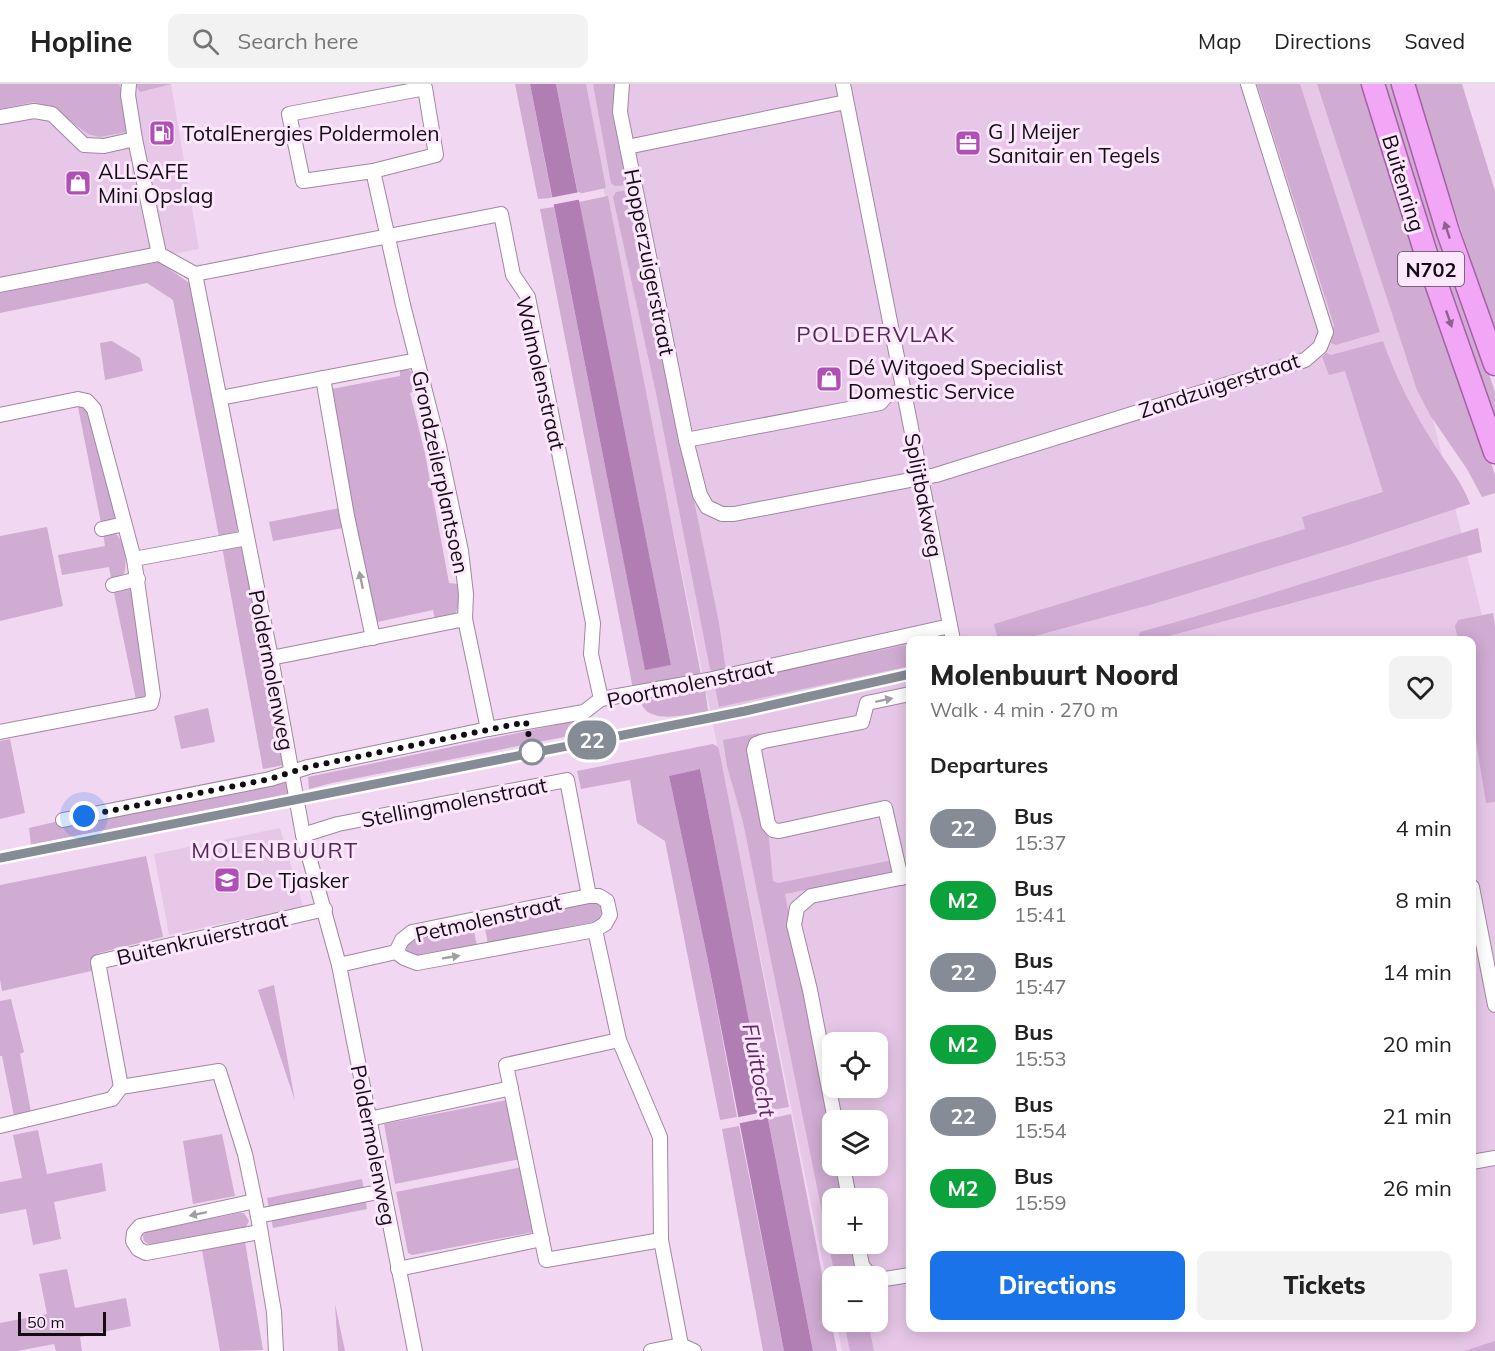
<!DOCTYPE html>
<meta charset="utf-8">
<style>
:root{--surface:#fff;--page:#f2f2f2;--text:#222;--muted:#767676;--line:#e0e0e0;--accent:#1a73e8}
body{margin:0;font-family:Mulish,sans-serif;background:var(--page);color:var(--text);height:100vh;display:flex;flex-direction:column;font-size:22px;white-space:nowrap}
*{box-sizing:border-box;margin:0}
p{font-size:20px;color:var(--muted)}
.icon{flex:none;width:33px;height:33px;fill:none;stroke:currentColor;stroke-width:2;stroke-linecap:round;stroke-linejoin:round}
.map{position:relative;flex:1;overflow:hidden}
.panel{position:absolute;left:906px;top:552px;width:570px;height:696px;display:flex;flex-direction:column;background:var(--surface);border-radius:12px;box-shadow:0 3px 15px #0003}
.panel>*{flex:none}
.badge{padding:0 12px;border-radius:20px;font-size:21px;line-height:39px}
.tools{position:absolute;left:822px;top:948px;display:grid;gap:12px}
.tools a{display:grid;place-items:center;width:66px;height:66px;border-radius:12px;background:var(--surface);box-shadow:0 3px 15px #0003;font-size:30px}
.scale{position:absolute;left:18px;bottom:15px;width:88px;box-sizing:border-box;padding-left:6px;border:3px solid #140c15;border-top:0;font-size:16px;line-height:21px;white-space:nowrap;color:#140c15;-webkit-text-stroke:4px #fce7fd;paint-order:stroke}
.you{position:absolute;width:30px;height:30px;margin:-15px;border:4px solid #fff;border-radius:50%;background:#1a73e8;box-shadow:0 0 0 9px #1a73e833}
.map>.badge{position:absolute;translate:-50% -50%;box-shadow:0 0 0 3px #fff}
h2{padding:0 24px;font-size:22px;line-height:54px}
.round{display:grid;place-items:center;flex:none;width:63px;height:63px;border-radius:12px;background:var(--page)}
.headline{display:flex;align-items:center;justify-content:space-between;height:102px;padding:0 24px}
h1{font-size:28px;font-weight:800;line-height:45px}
.button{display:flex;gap:12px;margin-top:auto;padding:12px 24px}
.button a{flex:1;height:69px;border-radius:12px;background:var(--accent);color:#fff;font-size:24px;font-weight:800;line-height:69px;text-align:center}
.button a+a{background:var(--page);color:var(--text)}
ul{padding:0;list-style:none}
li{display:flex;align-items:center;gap:18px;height:72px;padding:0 24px}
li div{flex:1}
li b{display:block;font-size:22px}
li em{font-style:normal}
li .badge{min-width:66px;font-weight:700;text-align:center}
header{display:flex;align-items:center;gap:36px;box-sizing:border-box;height:84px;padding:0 30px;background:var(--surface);border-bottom:2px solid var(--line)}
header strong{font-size:28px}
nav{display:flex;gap:33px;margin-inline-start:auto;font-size:21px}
.search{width:420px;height:54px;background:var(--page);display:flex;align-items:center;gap:15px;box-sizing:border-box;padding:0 21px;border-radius:12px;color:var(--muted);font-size:22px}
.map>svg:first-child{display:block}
</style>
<header>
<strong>Hopline</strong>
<div class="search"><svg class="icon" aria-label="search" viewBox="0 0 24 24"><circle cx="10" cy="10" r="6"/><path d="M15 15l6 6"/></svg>Search here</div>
<nav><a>Map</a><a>Directions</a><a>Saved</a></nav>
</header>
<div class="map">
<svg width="1495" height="1267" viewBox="0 0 1495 1267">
<rect width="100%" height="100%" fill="#f2d7f3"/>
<!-- built -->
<g fill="#e7c7e8" fill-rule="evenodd">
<path d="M68,0H171L199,165L0,204V14Z"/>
<path d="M582,0H1349L1495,583V1267H842L836,1238H878V1192H832V1223ZM910,556H1472V1244H910ZM832,958H878V1004H832ZM832,1036H878V1082H832ZM832,1114H878V1160H832Z"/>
<path d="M280,744L303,822L169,851L154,770Z"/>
</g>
<!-- green -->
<g fill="#d0abd2">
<path d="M0,0H119L124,14L127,48L99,53L88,50L55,26L34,18L0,25Z"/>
<path d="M135,0H171L140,8Z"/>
<path d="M515,0H530L552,114L538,115Z"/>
<path d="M556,0H586L606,104L578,110Z"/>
<path d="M593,0H615L616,30L629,98L626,101L615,102L611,99Z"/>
<path d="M1257,0H1300L1380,248L1336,261L1331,259L1334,241Z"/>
<path d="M1317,0H1365L1495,391V409L1482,413L1467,385L1430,331L1417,306Z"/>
<path d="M1380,0H1393L1495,308V347Z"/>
<path d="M1413,0H1462L1495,107V249Z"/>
<path d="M628,106L631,107L719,539L726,587L715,590L710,585L656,309L613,113L616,108Z"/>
<path d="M608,112L701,591L633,605L540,125L554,123L645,585L671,581L579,118Z"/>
<path d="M159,178L188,198L191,204L238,444L236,450L219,453L173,216L147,199L0,229V209Z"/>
<path d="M112,257L140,274L143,287L105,296L100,259Z"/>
<path d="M1383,257C1395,292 1412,325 1432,357C1445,378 1462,397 1470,420L1348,461L1153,520L1020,556H998L994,540L1305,445L1302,433L1383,408L1345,287L1329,291L1322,273L1326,269L1331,271Z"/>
<path d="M400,284C414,285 417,292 420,305L410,309L425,370L449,499L458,500L460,520L455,530L435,536L433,526L373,539L326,306L400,292Z"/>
<path d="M89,322L119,435L101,439L78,323Z"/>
<path d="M339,424L343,444L273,457L269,438Z"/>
<path d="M47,443L63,522L0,537V452Z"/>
<path d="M1478,444L1482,468L1154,556H1138L1140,548C1254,517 1365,479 1478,444Z"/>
<path d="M113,448C125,454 128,479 124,490L111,494L109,483L62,491L58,471L105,462L103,449Z"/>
<path d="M235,460L241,462L244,468L284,681L263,685L222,463Z"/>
<path d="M135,504L150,613L136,616L114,509Z"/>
<path d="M1493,529L1495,542V718L1486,719L1472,632V556H1458L1455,542L1458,536Z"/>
<path d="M910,560V582L719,623L715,603L718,601Z"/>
<path d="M705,604L708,627C690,630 647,642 641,618Z"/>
<path d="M208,624L215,658L181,665L174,632Z"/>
<path d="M570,638H577L578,649L574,651L332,699L309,705L308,693Z"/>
<path d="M759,649L760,655L751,668L769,755L773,797L778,799L893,776L895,788L785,810L832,1050V1082H839L845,1114H832V1160H854L861,1192H835L743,738L727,682L723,656Z"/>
<path d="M10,655L25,729L0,735V657Z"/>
<path d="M713,660L718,663L719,666L789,1023L766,1027L700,685L669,692L707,872L737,1033L720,1036L665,757L637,739L630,696L581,705L577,687Z"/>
<path d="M287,697L290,710L31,761L29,744L89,730L197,715Z"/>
<path d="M146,772L163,853L99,869L94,873L96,886L2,907L0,895V801Z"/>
<path d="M585,818H600L603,825L598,837L488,860L484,839Z"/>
<path d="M473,842L477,862L415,874L407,867L406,860L409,855Z"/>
<path d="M274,901L295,1017L258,906Z"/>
<path d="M11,915L24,968L20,970L31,1028L14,1032L2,972H0V917Z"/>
<path d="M507,1016L520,1075L395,1100L384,1040Z"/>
<path d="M791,1030L837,1267H813L768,1035Z"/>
<path d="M739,1042L784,1267H763L722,1045Z"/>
<path d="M38,1046L47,1090L102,1079L106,1107L54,1118L61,1155L33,1161L26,1125L0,1130V1098L22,1094L13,1051Z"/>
<path d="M222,1050L235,1112L193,1120L183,1057Z"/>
<path d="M522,1083L534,1148L412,1171L408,1169L396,1108Z"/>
<path d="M362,1095L367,1125L273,1144L267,1114Z"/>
<path d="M239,1129H244L249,1137L246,1143L151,1162L144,1157L143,1151L146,1148Z"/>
<path d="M245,1158L263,1266L220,1267L202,1166Z"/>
<path d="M67,1185L75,1224L126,1214L131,1242L80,1253L82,1267H56L54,1260L17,1267H0V1239L47,1230L39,1190Z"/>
<path d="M335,1220L345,1267H338Z"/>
<path d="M844,1238H868L874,1267H850Z"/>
<path d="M1495,1257V1267H1464Z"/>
</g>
<!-- water -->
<g fill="#b07eb2">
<path d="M530,0H556L671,581L645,586Z"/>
<path d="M700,685L813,1267H784L707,872L669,692Z"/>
</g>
<!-- pier -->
<g fill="#f2d7f3">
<path d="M580,108L582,115L551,121L549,114Z"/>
<path d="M769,1027L770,1033L736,1040L734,1034Z"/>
</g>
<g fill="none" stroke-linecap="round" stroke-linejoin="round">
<defs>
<g id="minor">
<path d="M129,0L128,11L135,55L159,170"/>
<path d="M622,0L620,28L686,356L700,411L707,423L722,430H734L936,391L1305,276L1320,263L1326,248L1248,0"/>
<path d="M843,0L953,556"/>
<path d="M0,33L34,27L52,30L84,61L104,62L135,55"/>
<path d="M627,63L846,18"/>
<path d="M373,87L303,97L289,30L425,4L436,71L373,87L403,221L439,362L461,467L466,510L465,535L488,645"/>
<path d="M159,170L195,190L271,574L303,751L339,881L415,1267"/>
<path d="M195,190L501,130L513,191L528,213L593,539L591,570L601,615"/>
<path d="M0,201L159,170"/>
<path d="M323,294L347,432L373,554"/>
<path d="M220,314L417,276"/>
<path d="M0,331L78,315L87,317L94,325L134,475"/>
<path d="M686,356L880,319L888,310L904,307"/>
<path d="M102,445L124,440"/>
<path d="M113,501L138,495"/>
<path d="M271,574L465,535"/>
<path d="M0,648L151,619L153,611L134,475L247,454"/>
<path d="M63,736L270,695L308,683L488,645L584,628L601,615L708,596L950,542"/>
<path d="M303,751L338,740L567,696L589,812H599L607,817L610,831L605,840L595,846L619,956L660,1053L661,1156L681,1261L694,1267"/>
<path d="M901,794L885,724L779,747L773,746L768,740L754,666L756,660L764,657L862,638L867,619L910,610"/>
<path d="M1472,803L1495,921"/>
<path d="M396,868L402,856L412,848L589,812"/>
<path d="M396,868L404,874L417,879L595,846"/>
<path d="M339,881L396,868"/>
<path d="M619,956L506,981L546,1176L661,1156"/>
<path d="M121,1003L98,878L325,825"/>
<path d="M369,1035L511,1004"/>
<path d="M835,1036L810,906L794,841L797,824L811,812L910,792"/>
<path d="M0,1042L112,1015L121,1003L219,987L245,1070L258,1132"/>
<path d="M1472,1078L1495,1074"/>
<path d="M843,1082L849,1114"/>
<path d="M255,1117L140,1142L134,1149L133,1157L138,1165L146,1169L260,1148"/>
<path d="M858,1160L862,1181L870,1192"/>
<path d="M398,1185L542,1155"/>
<path d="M878,1196L910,1191"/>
<path d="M276,1267L274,1228L258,1132L383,1107"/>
<path d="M651,1267L681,1261"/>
</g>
<g id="trunk">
<path d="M1373,0L1428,176L1495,368"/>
<path d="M1403,0L1448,148L1495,280"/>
</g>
</defs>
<!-- minor casing -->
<use href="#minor" stroke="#a087a1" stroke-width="16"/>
<!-- trunk casing -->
<use href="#trunk" stroke="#a261a5" stroke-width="25"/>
<!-- minor -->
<use href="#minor" stroke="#fff" stroke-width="14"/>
<!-- trunk -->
<use href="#trunk" stroke="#f2a6f6" stroke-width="22"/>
</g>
<!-- one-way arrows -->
<defs><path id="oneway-solid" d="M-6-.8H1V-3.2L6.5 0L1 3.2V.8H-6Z" transform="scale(1.5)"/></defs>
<g fill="#8e6191">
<use href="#oneway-solid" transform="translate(1447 146) rotate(-108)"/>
<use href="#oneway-solid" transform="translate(1449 235) rotate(71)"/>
</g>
<g fill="#a19ea1">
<use href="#oneway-solid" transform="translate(361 496) rotate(-102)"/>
<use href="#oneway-solid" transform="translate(884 616) rotate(-12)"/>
<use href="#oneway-solid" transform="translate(451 873) rotate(-9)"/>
<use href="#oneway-solid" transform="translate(198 1130) rotate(168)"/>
</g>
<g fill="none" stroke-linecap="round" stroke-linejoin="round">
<defs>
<path id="line" d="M0,774L745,627L910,590"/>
</defs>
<!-- line casing -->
<use href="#line" stroke="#fff" stroke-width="14"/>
<!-- line -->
<use href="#line" stroke="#858c96" stroke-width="9"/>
<!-- walk -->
<path stroke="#140c15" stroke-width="6" stroke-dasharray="0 10.8" d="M84,732L270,695L308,683L526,638L532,668"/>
</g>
<!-- icons -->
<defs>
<symbol id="fuel-square" viewBox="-11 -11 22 22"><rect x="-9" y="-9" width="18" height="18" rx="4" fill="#b04fb6" stroke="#fce7fd"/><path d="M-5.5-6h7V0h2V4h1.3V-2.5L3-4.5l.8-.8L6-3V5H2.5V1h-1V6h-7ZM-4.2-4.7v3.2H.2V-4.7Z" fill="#fff"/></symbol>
<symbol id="office-square" viewBox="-11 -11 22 22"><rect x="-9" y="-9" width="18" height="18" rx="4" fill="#b04fb6" stroke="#fce7fd"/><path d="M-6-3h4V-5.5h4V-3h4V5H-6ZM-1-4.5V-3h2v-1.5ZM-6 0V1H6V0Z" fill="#fff"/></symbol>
<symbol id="shop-square" viewBox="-11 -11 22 22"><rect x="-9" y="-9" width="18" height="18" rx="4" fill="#b04fb6" stroke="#fce7fd"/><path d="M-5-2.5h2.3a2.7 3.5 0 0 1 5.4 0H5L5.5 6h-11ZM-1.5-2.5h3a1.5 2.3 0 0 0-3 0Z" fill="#fff"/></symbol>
<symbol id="school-square" viewBox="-11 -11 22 22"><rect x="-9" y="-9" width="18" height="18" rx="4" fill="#b04fb6" stroke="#fce7fd"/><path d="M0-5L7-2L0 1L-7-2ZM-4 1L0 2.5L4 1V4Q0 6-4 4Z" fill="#fff"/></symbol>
</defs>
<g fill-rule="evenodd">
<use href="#fuel-square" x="147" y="34" width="30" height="30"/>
<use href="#office-square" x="953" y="44" width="30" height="30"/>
<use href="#shop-square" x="63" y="84" width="30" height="30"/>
<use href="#shop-square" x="814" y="280" width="30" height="30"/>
<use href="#school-square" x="212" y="781" width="30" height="30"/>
</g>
<!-- markers -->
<circle fill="#fff" stroke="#858c96" stroke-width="3" cx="532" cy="668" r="12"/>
<g text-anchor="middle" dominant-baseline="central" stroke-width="6" stroke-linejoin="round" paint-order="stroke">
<!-- shield labels -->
<rect fill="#fce7fd" stroke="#5a4e5b" stroke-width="1.5" x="1398" y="168" width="66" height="34" rx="4.5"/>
<g font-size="20" font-weight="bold" fill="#140c15">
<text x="1431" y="185">N702</text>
</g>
<!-- poi labels -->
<g font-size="21" fill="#140c15" stroke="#fce7fd" text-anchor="start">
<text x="988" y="47">G J Meijer<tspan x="988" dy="24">Sanitair en Tegels</tspan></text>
<text x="182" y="49">TotalEnergies Poldermolen</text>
<text x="98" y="87">ALLSAFE<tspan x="98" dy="24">Mini Opslag</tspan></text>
<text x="848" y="283">Dé Witgoed Specialist<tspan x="848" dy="24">Domestic Service</tspan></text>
<text x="246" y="796">De Tjasker</text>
</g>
<!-- street labels -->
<g font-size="21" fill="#140c15" stroke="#fce7fd">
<text transform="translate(1404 99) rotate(73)">Buitenring</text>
<text transform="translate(650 178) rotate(79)">Hopperzuigerstraat</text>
<text transform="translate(541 289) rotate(77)">Walmolenstraat</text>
<text transform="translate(1219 301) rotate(-18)">Zandzuigerstraat</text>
<text transform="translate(441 388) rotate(78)">Grondzeilerplantsoen</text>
<text transform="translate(924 411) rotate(79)">Splijtbakweg</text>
<text transform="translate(272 586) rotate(79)">Poldermolenweg</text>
<text transform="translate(690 599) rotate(-12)">Poortmolenstraat</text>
<text transform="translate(454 718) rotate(-11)">Stellingmolenstraat</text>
<text transform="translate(488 834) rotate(-13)">Petmolenstraat</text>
<text transform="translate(202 854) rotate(-13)">Buitenkruierstraat</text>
<text transform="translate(374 1061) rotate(79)">Poldermolenweg</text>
</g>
<!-- neighbourhood labels -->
<g font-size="22" letter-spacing="1.5" fill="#562759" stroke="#fce7fd">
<text x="876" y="250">POLDERVLAK</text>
<text x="275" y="766">MOLENBUURT</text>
</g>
<!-- water labels -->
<g font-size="22" font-style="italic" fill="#632667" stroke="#fce7fd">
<text transform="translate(759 986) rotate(79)">Fluittocht</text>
</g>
</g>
</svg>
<div class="tools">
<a><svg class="icon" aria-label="locate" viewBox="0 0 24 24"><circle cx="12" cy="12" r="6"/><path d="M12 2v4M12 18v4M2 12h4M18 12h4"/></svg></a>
<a><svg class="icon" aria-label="layers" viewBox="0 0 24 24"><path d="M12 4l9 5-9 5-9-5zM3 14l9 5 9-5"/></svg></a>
<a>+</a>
<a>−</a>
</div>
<div class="scale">50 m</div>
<div class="you" style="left:84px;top:732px"></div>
<b class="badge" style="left:592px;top:656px;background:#858c96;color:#fff">22</b>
<section class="panel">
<div class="headline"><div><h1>Molenbuurt Noord</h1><p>Walk · 4 min · 270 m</p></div><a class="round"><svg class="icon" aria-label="heart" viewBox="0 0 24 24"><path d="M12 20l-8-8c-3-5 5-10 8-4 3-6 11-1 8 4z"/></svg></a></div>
<h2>Departures</h2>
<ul>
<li><span class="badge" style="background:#858c96;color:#fff">22</span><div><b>Bus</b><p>15:37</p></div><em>4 min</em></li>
<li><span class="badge" style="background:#0ba13b;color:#fff">M2</span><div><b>Bus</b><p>15:41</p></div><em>8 min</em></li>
<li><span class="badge" style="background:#858c96;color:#fff">22</span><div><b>Bus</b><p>15:47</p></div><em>14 min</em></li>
<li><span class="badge" style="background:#0ba13b;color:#fff">M2</span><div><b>Bus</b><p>15:53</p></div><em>20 min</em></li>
<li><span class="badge" style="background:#858c96;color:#fff">22</span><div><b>Bus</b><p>15:54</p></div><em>21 min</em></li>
<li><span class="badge" style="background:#0ba13b;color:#fff">M2</span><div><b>Bus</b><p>15:59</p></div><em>26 min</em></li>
</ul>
<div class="button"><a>Directions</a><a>Tickets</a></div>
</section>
</div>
